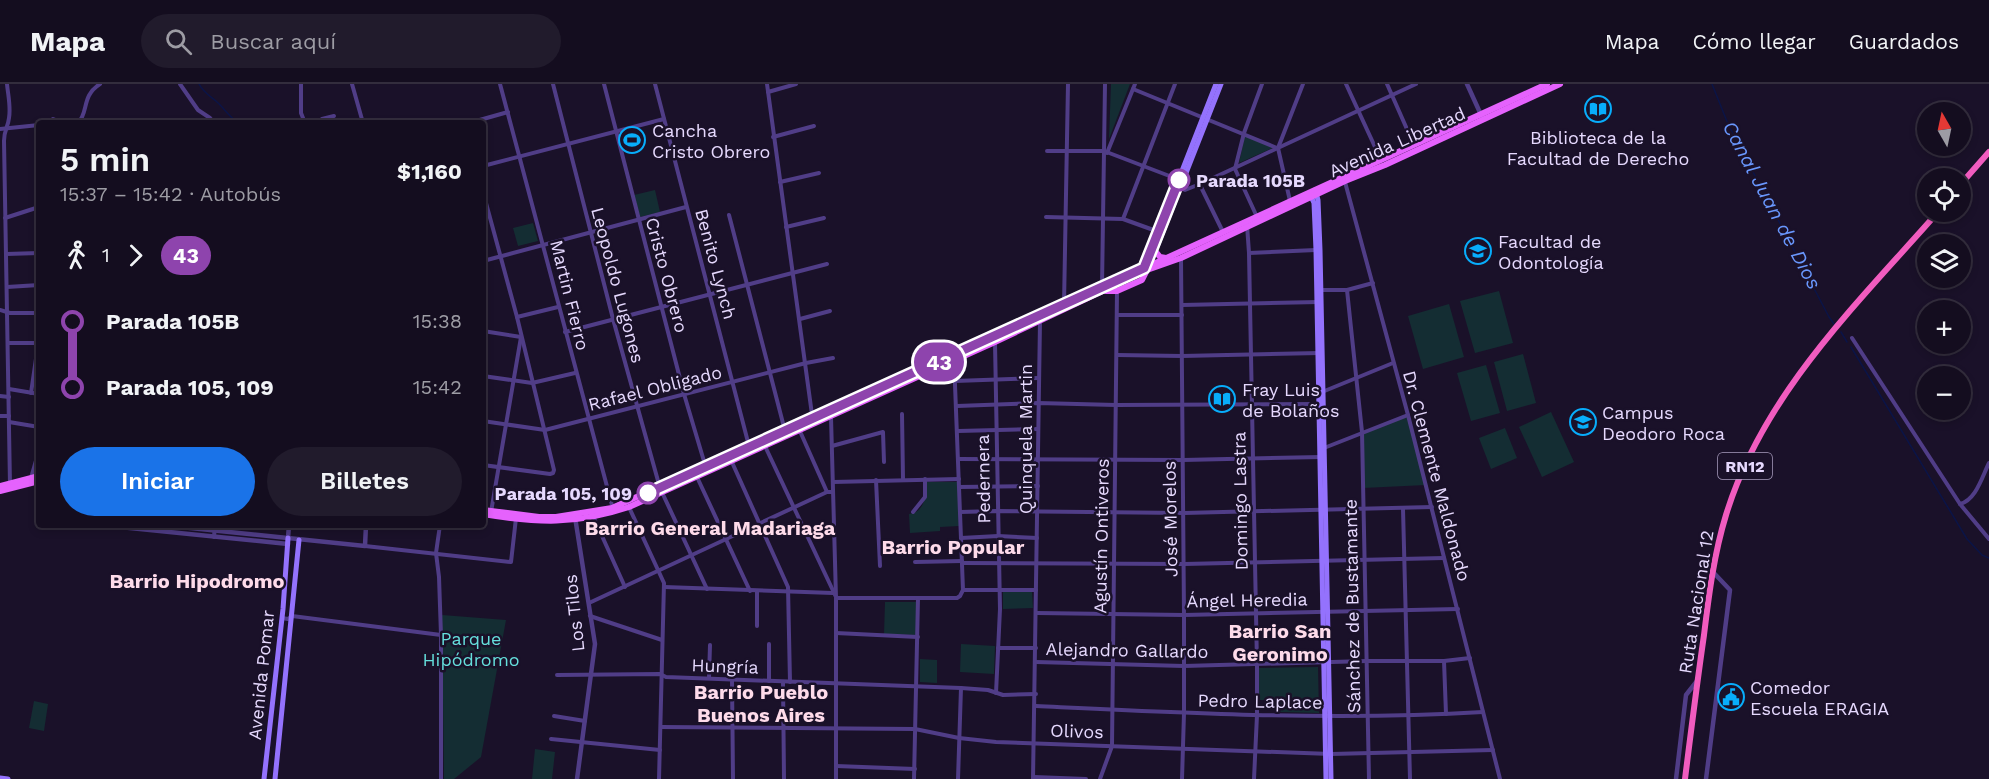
<!DOCTYPE html>
<html lang="es">
<meta charset="utf-8">
<style>
:root{--surface:#140d1f;--page:#211b2c;--text:#f1f3f6;--muted:#9d9ca4;--line:#332d3d;--accent:#1a73e8}
body{margin:0;font-family:"Work Sans",sans-serif;background:var(--page);color:var(--text);height:100vh;display:flex;flex-direction:column;font-size:22px;white-space:nowrap}
*{box-sizing:border-box;margin:0}
p{font-size:20px;color:var(--muted)}
.icon{flex:none;width:33px;height:33px;fill:none;stroke:currentColor;stroke-width:2;stroke-linecap:round;stroke-linejoin:round}
.map{position:relative;flex:1;overflow:hidden}
.sheet{position:absolute;left:36px;top:36px;width:450px;height:408px;display:flex;flex-direction:column;background:var(--surface);border-radius:6px;box-shadow:0 3px 9px #0003,0 0 0 2px var(--line)}
.sheet>*{flex:none}
.badge{padding:0 12px;border-radius:20px;font-size:21px;line-height:39px}
.needle{width:39px;rotate:351deg}
.controls{position:absolute;left:1917px;top:18px;display:grid;gap:12px}
.controls a{display:grid;place-items:center;width:54px;height:54px;border-radius:50%;background:var(--surface);box-shadow:0 3px 9px #0003,0 0 0 2px var(--line);font-size:30px}
.map>.badge{position:absolute;translate:-50% -50%;box-shadow:0 0 0 3px #fff}
.legs{display:flex;align-items:center;gap:9px;height:66px;padding:0 24px;font-size:20px}
.legs p{margin-inline-start:auto}
.overview{display:flex;align-items:center;justify-content:space-between;height:102px;padding:0 24px}
h1{font-size:33px;font-weight:600;line-height:45px}
.button{display:flex;gap:12px;margin-top:auto;padding:12px 24px}
.button a{flex:1;height:69px;border-radius:36px;background:var(--accent);color:#fff;font-size:24px;font-weight:600;line-height:69px;text-align:center}
.button a+a{background:var(--page);color:var(--text)}
ul{padding:0 24px;list-style:none}
li{display:flex;align-items:center;gap:21px;height:66px;font-size:22px}
li i{display:grid;place-items:center;width:9px;height:100%;margin:0 8px;background:currentColor}
li i::after{content:'';width:15px;height:15px;margin:-8px;border:4px solid;border-radius:50%;background:var(--surface)}
li p{margin-inline-start:auto}
li:first-child i{background:linear-gradient(#0000 50%,currentColor 0)}
li:last-child i{background:linear-gradient(currentColor 50%,#0000 0)}
header{display:flex;align-items:center;gap:36px;box-sizing:border-box;height:84px;padding:0 30px;background:var(--surface);border-bottom:2px solid var(--line)}
header strong{font-size:28px}
nav{display:flex;gap:33px;margin-inline-start:auto;font-size:21px}
.search{width:420px;height:54px;background:var(--page);display:flex;align-items:center;gap:15px;box-sizing:border-box;padding:0 21px;border-radius:33px;color:var(--muted);font-size:22px}
.map>svg:first-child{display:block}
</style>
<header>
<strong>Mapa</strong>
<div class="search"><svg class="icon" aria-label="search" viewBox="0 0 24 24"><circle cx="10" cy="10" r="6"/><path d="M15 15l6 6"/></svg>Buscar aquí</div>
<nav><a>Mapa</a><a>Cómo llegar</a><a>Guardados</a></nav>
</header>
<div class="map">
<svg width="1989" height="695" viewBox="0 0 1989 695">
<rect width="100%" height="100%" fill="#1a1129"/>
<!-- green -->
<g fill="#142d33">
<path d="M1111,0H1130L1109,55Z"/>
<path d="M1245,51L1275,63L1239,79Z"/>
<path d="M655,106L660,128L640,133L634,111Z"/>
<path d="M533,139L538,157L518,162L513,144Z"/>
<path d="M1499,207L1513,259L1475,269L1460,217Z"/>
<path d="M1449,220L1464,273L1423,285L1408,232Z"/>
<path d="M1523,270L1536,319L1507,327L1494,278Z"/>
<path d="M1486,281L1500,329L1471,337L1457,289Z"/>
<path d="M1551,328L1574,378L1542,393L1519,343Z"/>
<path d="M1408,331L1426,401L1363,404L1362,348Z"/>
<path d="M1505,344L1517,374L1491,385L1479,354Z"/>
<path d="M926,398H958L959,442L940,443V447L910,449L909,430C925,428 926,412 926,398Z"/>
<path d="M1003,508H1032L1033,524L1003,525Z"/>
<path d="M885,518H916V551L884,550Z"/>
<path d="M442,531L506,536L481,673L454,695H444Z"/>
<path d="M961,560L995,562L994,590L960,588Z"/>
<path d="M920,575L937,576V599L920,598Z"/>
<path d="M1318,583L1319,629L1280,628V616H1259V584Z"/>
<path d="M34,617L48,620L44,647L29,644Z"/>
<path d="M535,665L555,668L552,695H532Z"/>
</g>
<g fill="none" stroke-linecap="round" stroke-linejoin="round">
<!-- stream -->
<g stroke="#0b1447" stroke-width="1.5">
<path d="M199,0C203,8 210,12 217,18C225,25 229,33 239,39"/>
<path d="M1712,0L1728,40L1829,233L1834,240"/>
<path d="M1841,248L1847,258"/>
<path d="M1851,263L1967,455L1982,471L1989,474"/>
</g>
<!-- minor -->
<g stroke="#503d87" stroke-width="4">
<path d="M7,0C8,11 11,23 9,34C8,43 4,46 4,57L10,401"/>
<path d="M180,0L198,26L210,34L214,39"/>
<path d="M301,0V29L305,39"/>
<path d="M352,0L363,39"/>
<path d="M500,0L613,425"/>
<path d="M553,0L613,235L660,404L707,505"/>
<path d="M604,0L684,310L706,384"/>
<path d="M655,0L749,362"/>
<path d="M767,0L813,338"/>
<path d="M1346,0L1381,76"/>
<path d="M1387,0L1414,61"/>
<path d="M1133,5L1277,64"/>
<path d="M768,8L796,0"/>
<path d="M49,39L53,35L61,38L72,39"/>
<path d="M78,39C89,28 81,12 100,0"/>
<path d="M319,39L322,35L334,32"/>
<path d="M469,39L508,28"/>
<path d="M0,45L39,41"/>
<path d="M773,53L814,42"/>
<path d="M1047,67H1104L1180,96"/>
<path d="M1107,69L1135,0"/>
<path d="M483,82L664,35"/>
<path d="M780,98L819,89"/>
<path d="M1345,98L1408,331L1500,695"/>
<path d="M1200,101L1223,148"/>
<path d="M1180,104L1185,106L1200,100L1416,0"/>
<path d="M483,108L517,233L554,386L553,389L550,390L483,381"/>
<path d="M1290,117L1278,64L1303,0"/>
<path d="M729,131L785,347"/>
<path d="M1046,133L1123,135L1159,148"/>
<path d="M1257,133L1235,85L1244,49L1262,0"/>
<path d="M5,134L39,123"/>
<path d="M1123,135L1175,0"/>
<path d="M1247,141L1249,169L1257,581V631L1254,695"/>
<path d="M786,143L824,134"/>
<path d="M1249,169L1316,166"/>
<path d="M6,170L39,169"/>
<path d="M1181,174L1184,531V629L1182,695"/>
<path d="M483,177L686,123"/>
<path d="M7,203L39,201"/>
<path d="M1102,203L1105,0"/>
<path d="M1321,206H1347L1373,199"/>
<path d="M1347,206L1362,348L1369,695"/>
<path d="M1064,221L1068,0"/>
<path d="M1182,221L1319,218"/>
<path d="M0,226L10,229H39"/>
<path d="M1117,231H1182"/>
<path d="M517,233L558,223"/>
<path d="M800,235L830,227"/>
<path d="M483,247L521,253L491,428"/>
<path d="M565,248L827,180"/>
<path d="M1852,254L1960,420L1989,455"/>
<path d="M8,259H38"/>
<path d="M995,259L1000,525L996,609"/>
<path d="M1117,271L1182,272L1320,269"/>
<path d="M954,275L963,506"/>
<path d="M483,292L532,299L575,289"/>
<path d="M955,297L1038,294"/>
<path d="M9,305L39,310"/>
<path d="M1322,308L1393,279"/>
<path d="M31,309L39,254"/>
<path d="M0,312L9,313"/>
<path d="M957,322L1038,319L1116,321L1319,320"/>
<path d="M902,330L903,395"/>
<path d="M0,332H9"/>
<path d="M831,333L836,514V695"/>
<path d="M483,337L545,346L806,279L833,274"/>
<path d="M9,338L39,343"/>
<path d="M799,345L827,408"/>
<path d="M958,347L1038,345"/>
<path d="M764,360L836,513"/>
<path d="M832,362L883,348L884,378"/>
<path d="M1324,364L1408,331"/>
<path d="M958,375L1183,376L1321,373"/>
<path d="M731,376L788,503L790,598"/>
<path d="M697,393L750,507"/>
<path d="M31,394L39,366"/>
<path d="M876,396L880,482"/>
<path d="M833,398L959,395"/>
<path d="M959,403L1038,402"/>
<path d="M1960,420C1976,416 1982,393 1989,379"/>
<path d="M628,421L664,499L659,695"/>
<path d="M1403,425L1410,695"/>
<path d="M913,428L925,413V395"/>
<path d="M960,428L997,427L1184,429L1432,423"/>
<path d="M593,432L625,503"/>
<path d="M440,441L436,469L439,493L441,551V695"/>
<path d="M214,453L215,441"/>
<path d="M961,454L998,452L1037,454"/>
<path d="M365,462L511,478L516,434"/>
<path d="M915,478L962,477"/>
<path d="M962,479L1184,480L1444,474"/>
<path d="M664,503L833,509"/>
<path d="M963,506H1036"/>
<path d="M836,514H957L960,512L963,506"/>
<path d="M589,519L827,408H833"/>
<path d="M1037,529L1184,531L1458,525"/>
<path d="M590,532L662,556"/>
<path d="M282,534L288,535L292,532L441,551"/>
<path d="M757,542V507"/>
<path d="M836,549L918,553"/>
<path d="M769,560V597"/>
<path d="M998,564H1036"/>
<path d="M1444,577L1446,630"/>
<path d="M1036,578L1184,582L1367,577H1444L1470,574"/>
<path d="M557,591L660,590L666,593L961,604L988,606L1003,611L1036,610"/>
<path d="M709,594L710,561"/>
<path d="M732,595L733,695"/>
<path d="M783,598L784,695"/>
<path d="M1036,622C1185,629 1334,637 1483,628"/>
<path d="M554,632L585,637"/>
<path d="M661,643L915,645L959,654L996,658L1331,670L1493,666"/>
<path d="M551,655L660,666"/>
<path d="M836,682L915,685"/>
<path d="M1034,693L1086,695"/>
<path d="M914,695L918,514"/>
<path d="M958,695L961,604"/>
<path d="M1033,695L1040,237"/>
<path d="M1100,695L1112,662L1117,207"/>
</g>
<!-- tertiary -->
<g stroke="#503d87" stroke-width="4.5">
<path d="M1467,0L1482,33"/>
<path d="M575,433L595,560L577,695"/>
<path d="M100,441L288,460"/>
<path d="M161,441L365,462L366,441"/>
<path d="M288,454L289,441"/>
<path d="M1676,695L1686,611L1697,597"/>
<path d="M1706,695L1730,506L1713,488"/>
</g>
<!-- secondary -->
<g stroke="#9472fd" stroke-width="5">
<path d="M1315,106L1318,116L1320,166L1331,695"/>
<path d="M1310,110L1314,119L1316,166L1326,695"/>
<path d="M1149,183L1221,0"/>
<path d="M1144,184L1216,0"/>
<path d="M0,694L8,695"/>
<path d="M264,695L283,525L288,454"/>
<path d="M275,695L299,456"/>
</g>
<!-- primary -->
<g stroke="#e562fd" stroke-width="6">
<path d="M1156,168L1160,173L1166,174"/>
<path d="M1149,182L1547,0"/>
<path d="M1106,207H1117L1142,196L1147,186"/>
<path d="M816,333L1064,221"/>
<path d="M0,402L39,392"/>
<path d="M0,407L39,397"/>
<path d="M483,426L539,433H556L612,424L807,337"/>
<path d="M483,430C538,439 575,441 629,423L995,258L1147,186L1181,174L1345,97L1385,81L1560,0"/>
</g>
<!-- trunk -->
<g stroke="#f15cbf" stroke-width="6">
<path d="M1960,101L1989,68"/>
<path d="M1685,695C1691,647 1697,599 1704,551C1709,510 1714,470 1726,431C1763,310 1857,220 1938,128"/>
</g>
</g>
<g fill="none" stroke-linecap="round" stroke-linejoin="round">
<defs>
<path id="line-1" d="M648,409L1144,184L1179,96"/>
</defs>
<!-- line-1 casing -->
<use href="#line-1" stroke="#fff" stroke-width="14"/>
<!-- line-1 -->
<use href="#line-1" stroke="#8e44ad" stroke-width="9"/>
</g>
<!-- icons -->
<defs>
<symbol id="library-ring" viewBox="-11 -11 22 22"><circle r="9.5" fill="#1a1129" stroke="#08adfb" stroke-width="1.5"/><path d="M-6-4Q-3-5.5-.7-3.5V5Q-3 3-6 4ZM6-4Q3-5.5 .7-3.5V5Q3 3 6 4Z" fill="#08adfb"/></symbol>
<symbol id="stadium-ring" viewBox="-11 -11 22 22"><circle r="9.5" fill="#1a1129" stroke="#08adfb" stroke-width="1.5"/><path d="M0-5a6.5 5 0 1 0 0 10a6.5 5 0 1 0 0-10ZM-3.5-1.8h7v3.6h-7Z" fill="#08adfb"/></symbol>
<symbol id="university-ring" viewBox="-11 -11 22 22"><circle r="9.5" fill="#1a1129" stroke="#08adfb" stroke-width="1.5"/><path d="M0-5L7-2L0 1L-7-2ZM-4 1L0 2.5L4 1V4Q0 6-4 4Z" fill="#08adfb"/></symbol>
<symbol id="civic-ring" viewBox="-11 -11 22 22"><circle r="9.5" fill="#1a1129" stroke="#08adfb" stroke-width="1.5"/><path d="M-.6-6.5H3V-4.5H.6V-3L4-1V1h2V6H-6V1h2V-1L-.6-3ZM-1.2 2.5V6h2.4V2.5Z" fill="#08adfb"/></symbol>
</defs>
<g fill-rule="evenodd">
<use href="#library-ring" x="1583" y="10" width="30" height="30"/>
<use href="#stadium-ring" x="617" y="41" width="30" height="30"/>
<use href="#university-ring" x="1463" y="152" width="30" height="30"/>
<use href="#library-ring" x="1207" y="300" width="30" height="30"/>
<use href="#university-ring" x="1568" y="323" width="30" height="30"/>
<use href="#civic-ring" x="1716" y="598" width="30" height="30"/>
</g>
<!-- markers -->
<g fill="#fff" stroke="#8e44ad" stroke-width="3">
<circle cx="1179" cy="96" r="10"/>
<circle cx="648" cy="409" r="10"/>
</g>
<g text-anchor="middle" dominant-baseline="central" stroke-width="5" stroke-linejoin="round" paint-order="stroke">
<!-- shield labels -->
<rect fill="#1a1129" stroke="#a99dbe" stroke-width="1.5" x="1718" y="369" width="54" height="26" rx="4.5"/>
<g font-size="16" font-weight="bold" fill="#e6d9fe">
<text x="1745" y="382">RN12</text>
</g>
<!-- poi labels -->
<g font-size="18" fill="#e6d9fe" stroke="#1a1129" text-anchor="start">
<text x="652" y="46">Cancha<tspan x="652" dy="21">Cristo Obrero</tspan></text>
<text x="1598" y="53" text-anchor="middle">Biblioteca de la<tspan x="1598" dy="21">Facultad de Derecho</tspan></text>
<text x="1498" y="157">Facultad de<tspan x="1498" dy="21">Odontología</tspan></text>
<text x="1242" y="305">Fray Luis<tspan x="1242" dy="21">de Bolaños</tspan></text>
<text x="1602" y="328">Campus<tspan x="1602" dy="21">Deodoro Roca</tspan></text>
<text x="1750" y="603">Comedor<tspan x="1750" dy="21">Escuela ERAGIA</tspan></text>
</g>
<!-- street labels -->
<g font-size="18" fill="#e6d9fe" stroke="#1a1129">
<text transform="translate(1397 58) rotate(-24)">Avenida Libertad</text>
<text transform="translate(716 180) rotate(75)">Benito Lynch</text>
<text transform="translate(667 191) rotate(75)">Cristo Obrero</text>
<text transform="translate(618 201) rotate(75)">Leopoldo Lugones</text>
<text transform="translate(570 211) rotate(76)">Martin Fierro</text>
<text transform="translate(655 304) rotate(-14)">Rafael Obligado</text>
<text transform="translate(1025 355) rotate(-90)">Quinquela Martin</text>
<text transform="translate(1437 392) rotate(75)">Dr. Clemente Maldonado</text>
<text transform="translate(983 395) rotate(-91)">Pedernera</text>
<text transform="translate(1240 417) rotate(-91)">Domingo Lastra</text>
<text transform="translate(1170 435) rotate(-91)">José Morelos</text>
<text transform="translate(1101 452) rotate(-89)">Agustín Ontiveros</text>
<text transform="translate(1247 516) rotate(-1)">Ángel Heredia</text>
<text transform="translate(1696 518) rotate(-81)">Ruta Nacional 12</text>
<text transform="translate(1352 522) rotate(-91)">Sánchez de Bustamante</text>
<text transform="translate(574 529) rotate(-96)">Los Tilos</text>
<text transform="translate(1127 566) rotate(1)">Alejandro Gallardo</text>
<text transform="translate(725 582) rotate(2)">Hungría</text>
<text transform="translate(261 591) rotate(-84)">Avenida Pomar</text>
<text transform="translate(1260 617) rotate(1)">Pedro Laplace</text>
<text transform="translate(1077 647) rotate(2)">Olivos</text>
</g>
<!-- stop labels -->
<g font-size="18" font-weight="bold" fill="#e6d9fe" stroke="#1a1129" text-anchor="start">
<text x="1196" y="96">Parada 105B</text>
<text x="632" y="409" text-anchor="end">Parada 105, 109</text>
</g>
<!-- park labels -->
<g font-size="18" fill="#65dfdc" stroke="#1a1129">
<text x="471" y="554">Parque<tspan x="471" dy="21">Hipódromo</tspan></text>
</g>
<!-- water labels -->
<g font-size="20" font-style="italic" fill="#6997fd" stroke="#1a1129">
<text transform="translate(1772 121) rotate(62)">Canal Juan de Dios</text>
</g>
<!-- neighbourhood labels -->
<g font-size="20" font-weight="bold" fill="#fedbea" stroke="#1a1129">
<text x="710" y="444">Barrio General Madariaga</text>
<text x="953" y="463">Barrio Popular</text>
<text x="197" y="497">Barrio Hipodromo</text>
<text x="1280" y="547">Barrio San<tspan x="1280" dy="23">Geronimo</tspan></text>
<text x="761" y="608">Barrio Pueblo<tspan x="761" dy="23">Buenos Aires</tspan></text>
</g>
</g>
</svg>
<div class="controls">
<a><svg class="needle" viewBox="-14 -14 28 28"><path d="M0-13l5 13h-10z" fill="#e53935"/><path d="M0 13l5-13h-10z" fill="#9d9ca4"/></svg></a>
<a><svg class="icon" aria-label="locate" viewBox="0 0 24 24"><circle cx="12" cy="12" r="6"/><path d="M12 2v4M12 18v4M2 12h4M18 12h4"/></svg></a>
<a><svg class="icon" aria-label="layers" viewBox="0 0 24 24"><path d="M12 4l9 5-9 5-9-5zM3 14l9 5 9-5"/></svg></a>
<a>+</a>
<a>−</a>
</div>
<b class="badge" style="left:939px;top:278px;background:#8e44ad;color:#fff">43</b>
<section class="sheet">
<div class="overview"><div><h1>5 min</h1><p>15:37 – 15:42 · Autobús</p></div><b>$1,160</b></div>
<div class="legs"><svg class="icon" aria-label="walk" viewBox="0 0 24 24"><circle cx="13" cy="4" r="2"/><path d="M13 8l-2 6 4 7M11 14l-3 7M7 12l3-4h3l4 4"/></svg>1<svg class="icon" aria-label="forward" viewBox="0 0 24 24"><path d="M9 5l7 7-7 7"/></svg><b class="badge" style="background:#8e44ad;color:#fff">43</b></div>
<ul>
<li><i style="color:#8e44ad"></i><b>Parada 105B</b><p>15:38</p></li>
<li><i style="color:#8e44ad"></i><b>Parada 105, 109</b><p>15:42</p></li>
</ul>
<div class="button"><a>Iniciar</a><a>Billetes</a></div>
</section>
</div>
